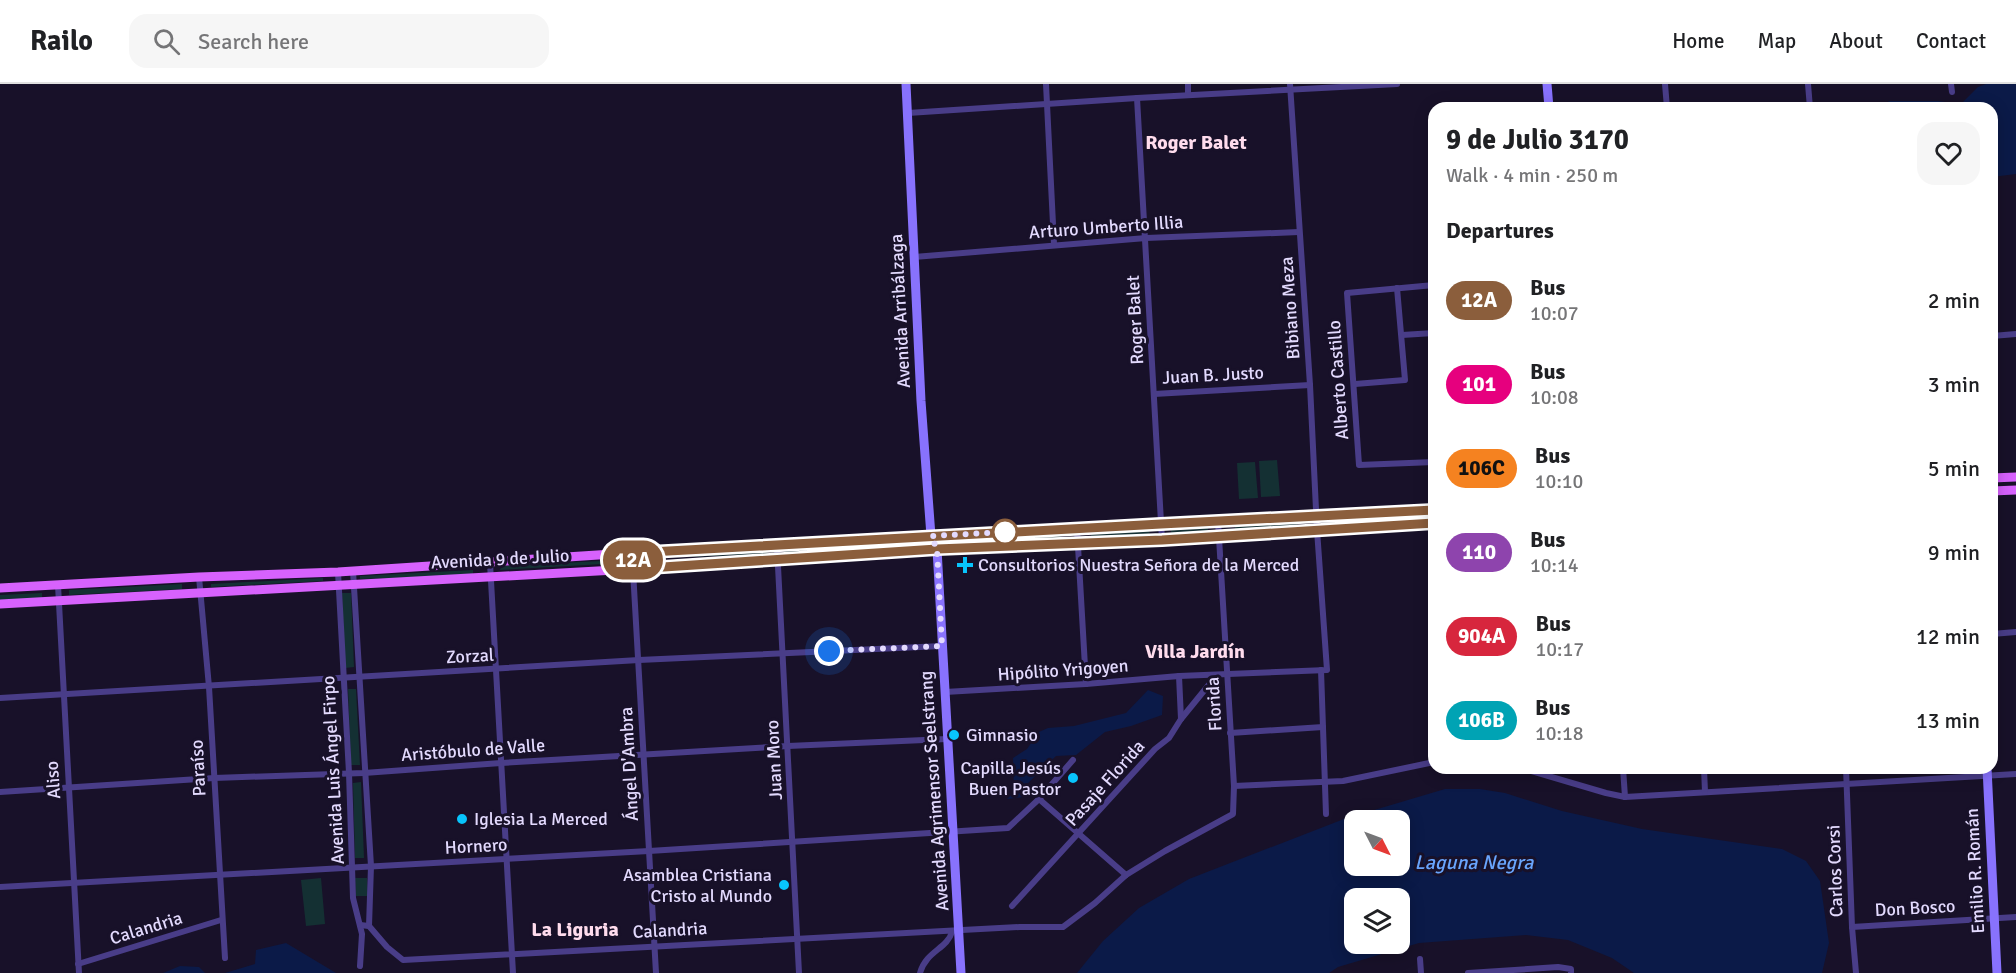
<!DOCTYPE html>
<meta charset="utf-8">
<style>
:root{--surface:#fff;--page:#f6f6f6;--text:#202124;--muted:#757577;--line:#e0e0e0}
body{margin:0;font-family:Signika,sans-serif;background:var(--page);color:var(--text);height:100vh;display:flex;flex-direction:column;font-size:22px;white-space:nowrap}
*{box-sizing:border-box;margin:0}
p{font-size:20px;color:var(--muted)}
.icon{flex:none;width:33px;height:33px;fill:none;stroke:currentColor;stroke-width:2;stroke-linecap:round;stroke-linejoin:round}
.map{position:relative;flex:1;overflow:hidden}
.drawer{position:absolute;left:1428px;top:18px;width:570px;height:672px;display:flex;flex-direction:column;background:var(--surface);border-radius:18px;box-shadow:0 3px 15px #0003}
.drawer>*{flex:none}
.badge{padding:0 12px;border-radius:20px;font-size:21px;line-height:39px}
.needle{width:39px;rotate:132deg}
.buttons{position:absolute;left:1344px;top:726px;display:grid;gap:12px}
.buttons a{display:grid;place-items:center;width:66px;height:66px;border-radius:12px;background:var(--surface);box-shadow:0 3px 15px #0003;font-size:30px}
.you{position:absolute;width:30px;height:30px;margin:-15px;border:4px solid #fff;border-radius:50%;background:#1a73e8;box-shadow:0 0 0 9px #1a73e833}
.map>.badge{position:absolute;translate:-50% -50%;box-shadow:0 0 0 3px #fff}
h2{padding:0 18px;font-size:22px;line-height:54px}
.round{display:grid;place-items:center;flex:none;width:63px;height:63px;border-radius:18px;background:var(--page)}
.overview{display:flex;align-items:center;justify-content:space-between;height:102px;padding:0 18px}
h1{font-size:28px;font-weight:800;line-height:45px}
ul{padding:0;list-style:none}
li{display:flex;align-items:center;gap:18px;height:84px;padding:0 18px}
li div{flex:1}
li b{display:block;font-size:22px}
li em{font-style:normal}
li .badge{min-width:66px;font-weight:700;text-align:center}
header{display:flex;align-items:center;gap:36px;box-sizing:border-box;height:84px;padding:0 30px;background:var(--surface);border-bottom:2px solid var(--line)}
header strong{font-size:28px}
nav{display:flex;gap:33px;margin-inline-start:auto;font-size:21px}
.search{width:420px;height:54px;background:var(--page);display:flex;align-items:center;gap:15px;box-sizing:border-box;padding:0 21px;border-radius:18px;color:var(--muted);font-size:22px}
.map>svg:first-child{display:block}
</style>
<header>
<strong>Railo</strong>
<div class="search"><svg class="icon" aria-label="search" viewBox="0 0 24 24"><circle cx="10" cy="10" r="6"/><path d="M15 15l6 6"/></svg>Search here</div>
<nav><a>Home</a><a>Map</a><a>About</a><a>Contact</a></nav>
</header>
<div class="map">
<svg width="2016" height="889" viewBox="0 0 2016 889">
<rect width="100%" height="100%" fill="#181129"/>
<!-- green -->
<g fill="#143033">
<path d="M1277,376L1280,412L1261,413L1259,377Z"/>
<path d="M1255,378L1258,414L1239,415L1237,379Z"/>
<path d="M1431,430L1432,435L1330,441V435Z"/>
<path d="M1297,437V443L1235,446V441Z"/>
<path d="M1208,442V448L1171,450V444Z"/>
<path d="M1149,446L1150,451L1091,454V449Z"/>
<path d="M1060,449L1061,454L946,461L945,456Z"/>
<path d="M917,457L916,462L784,471V467Z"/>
<path d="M767,467L768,470L690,473L689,471Z"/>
<path d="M620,476V479L500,486L501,482Z"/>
<path d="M473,486V491L360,495V492Z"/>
<path d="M323,494V497L211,503V500Z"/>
<path d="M182,500V505L69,511V506Z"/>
<path d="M42,509V514L0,516V511Z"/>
<path d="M342,509H351L354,583L345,584Z"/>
<path d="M348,605H356L360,681H351Z"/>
<path d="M361,698L364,774H355L353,699Z"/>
<path d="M321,794L325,840L306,842L301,796Z"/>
<path d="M355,794H367L368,812H356Z"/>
</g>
<!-- water -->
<g fill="#0b1a48" fill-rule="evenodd">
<path d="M1986,0H2016V90L1992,93V24H1871L1890,17H1938L1961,20L1978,3Z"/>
<path d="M1148,606L1163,612L1162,631L1131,642L1105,648L1076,671L1056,672L1025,702L1023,713L1007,715L1014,708L1013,674L1027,665L1039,648L1048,644L1074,642L1126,629Z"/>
<path d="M1445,705H1480L1505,709L1562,727L1642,745L1782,765L1806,777L1820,797L1829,859L1822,889H1634L1612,874L1568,856L1526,851L1419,859L1338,883L1329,889H1077L1103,857L1139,824L1189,795L1344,735ZM1400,736V782H1354V736ZM1400,814V860H1354V814Z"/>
<path d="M286,859L336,889H225L255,880L256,866Z"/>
<path d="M180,882L199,883L205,889H163Z"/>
</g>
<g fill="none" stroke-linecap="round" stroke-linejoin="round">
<!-- street -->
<g stroke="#493d88" stroke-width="6">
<path d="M1046,0L1054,160"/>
<path d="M1188,0V11"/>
<path d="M1665,0L1667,24"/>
<path d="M1808,0L1810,24"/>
<path d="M1951,0L1952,8"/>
<path d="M1137,14L1162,456"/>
<path d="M908,29L1137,14L1397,0"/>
<path d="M914,173L1146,154L1299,148"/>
<path d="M1434,201L1347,209L1359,381L1434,378"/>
<path d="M1402,251L1434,249"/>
<path d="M1992,252L2016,250"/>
<path d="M1355,300L1405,296L1397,204"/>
<path d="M1154,310L1310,301"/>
<path d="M1077,445L1086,600"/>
<path d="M777,463L799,889"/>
<path d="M632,469L656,889"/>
<path d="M490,479L513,889"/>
<path d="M353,487L371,782L369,842"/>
<path d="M338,488L349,689L353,814L362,850L360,882"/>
<path d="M199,493L209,603L225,874"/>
<path d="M58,501L79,889"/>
<path d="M1992,550L2016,548"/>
<path d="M1321,586L1326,730"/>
<path d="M1179,592L1181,635"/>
<path d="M945,608L1086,600L1179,592L1327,586L1317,446L1310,301L1290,0"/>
<path d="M0,614L639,576L942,562"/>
<path d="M1230,649L1323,643"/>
<path d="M1521,684L1606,709L1625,713L2016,690"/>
<path d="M1623,684L1625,713"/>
<path d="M1704,684L1705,708"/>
<path d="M1846,684L1852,843L1856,889"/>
<path d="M1234,702L1343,697L1434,678"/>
<path d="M0,708L214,694L364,689L501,679L788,662L947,655"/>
<path d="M1039,715L1126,791"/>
<path d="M0,803L649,767L1008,744L1039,715L1073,676"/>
<path d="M1012,822L1155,665L1169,654L1181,635L1216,592"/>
<path d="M360,841L369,842L387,863L403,876L1020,843H1063L1095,819L1126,791L1165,767L1233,730L1234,702L1218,437"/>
<path d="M1852,843L2016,833"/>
<path d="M1420,875L1421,889"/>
<path d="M78,880L221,836"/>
<path d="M920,889C926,867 947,865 952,848"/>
<path d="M1468,889L1558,883L1571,885V889"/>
</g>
<!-- secondary -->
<g stroke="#8872fd" stroke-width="9">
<path d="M906,0L921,317L931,452L937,465L961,889"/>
<path d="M1547,0L1549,24"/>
<path d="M1987,684L1997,889"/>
</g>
<!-- primary -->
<g stroke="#d762fd" stroke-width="9">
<path d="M1992,394L2016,393"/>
<path d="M1992,407L2016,406"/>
<path d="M0,504L199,493L338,488L674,466L777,463L1002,448L1434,427"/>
<path d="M0,520L633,485L937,465L1162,456L1434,439"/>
</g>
</g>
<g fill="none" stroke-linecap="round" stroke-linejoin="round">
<defs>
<path id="line" d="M1434,426L1161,440L632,469L633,485L937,465L1162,456L1434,439"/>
</defs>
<!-- line casing -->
<use href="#line" stroke="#fff" stroke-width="14"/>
<!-- line -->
<use href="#line" stroke="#8b5e3c" stroke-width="9"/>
<!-- walk -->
<path stroke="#e3dafe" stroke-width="6" stroke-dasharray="0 10.8" d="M829,567L942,562L937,465L931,452L1005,448"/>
</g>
<!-- markers -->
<circle fill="#fff" stroke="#8b5e3c" stroke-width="3" cx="1005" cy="448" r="12"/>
<g fill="#08c4fc" stroke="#181129" stroke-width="2">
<path d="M962 472h6v6h6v6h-6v6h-6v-6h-6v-6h6z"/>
<circle cx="954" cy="651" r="6"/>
<circle cx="1073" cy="694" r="6"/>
<circle cx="462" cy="735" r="6"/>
<circle cx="784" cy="801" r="6"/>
</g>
<g text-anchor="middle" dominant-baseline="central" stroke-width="6" stroke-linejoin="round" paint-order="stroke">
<!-- street labels -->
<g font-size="18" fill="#e3dafe" stroke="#181129">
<text transform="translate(1106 143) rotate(-4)">Arturo Umberto Illia</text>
<text transform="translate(1290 224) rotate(-94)">Bibiano Meza</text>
<text transform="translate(900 227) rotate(-93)">Avenida Arribálzaga</text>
<text transform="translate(1135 236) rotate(-93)">Roger Balet</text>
<text transform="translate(1213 291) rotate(-3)">Juan B. Justo</text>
<text transform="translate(1338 296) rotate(-94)">Alberto Castillo</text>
<text transform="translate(500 475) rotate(-3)">Avenida 9 de Julio</text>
<text transform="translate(470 572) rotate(-3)">Zorzal</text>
<text transform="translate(1063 586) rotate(-4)">Hipólito Yrigoyen</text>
<text transform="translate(1214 620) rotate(-93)">Florida</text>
<text transform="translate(473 666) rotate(-4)">Aristóbulo de Valle</text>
<text transform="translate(774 676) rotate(-93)">Juan Moro</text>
<text transform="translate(629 680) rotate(-93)">Ángel D'Ambra</text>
<text transform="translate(198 684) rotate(-93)">Paraíso</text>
<text transform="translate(333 686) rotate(-93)">Avenida Luis Ángel Firpo</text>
<text transform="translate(53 696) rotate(-94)">Aliso</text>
<text transform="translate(1105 699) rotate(-48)">Pasaje Florida</text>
<text transform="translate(934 707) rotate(-94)">Avenida Agrimensor Seelstrang</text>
<text transform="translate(476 762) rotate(-3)">Hornero</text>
<text transform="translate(1835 787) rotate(-92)">Carlos Corsi</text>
<text transform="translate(1975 787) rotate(-93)">Emilio R. Román</text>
<text transform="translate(1915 824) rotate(-3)">Don Bosco</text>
<text transform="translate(146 844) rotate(-17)">Calandria</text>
<text transform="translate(670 846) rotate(-3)">Calandria</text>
</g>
<!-- poi labels -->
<g font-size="18" fill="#e3dafe" stroke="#181129" text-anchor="start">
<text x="978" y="481">Consultorios Nuestra Señora de la Merced</text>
<text x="966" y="651">Gimnasio</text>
<text x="1061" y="684" text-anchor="end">Capilla Jesús<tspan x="1061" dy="21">Buen Pastor</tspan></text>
<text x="474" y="735">Iglesia La Merced</text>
<text x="772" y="791" text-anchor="end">Asamblea Cristiana<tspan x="772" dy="21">Cristo al Mundo</tspan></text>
</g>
<!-- neighbourhood labels -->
<g font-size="20" font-weight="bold" fill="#ffdced" stroke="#181129">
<text x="1196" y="58">Roger Balet</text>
<text x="1195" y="567">Villa Jardín</text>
<text x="575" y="845">La Liguria</text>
</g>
<!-- water labels -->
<g font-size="20" font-style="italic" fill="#69a5fd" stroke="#181129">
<text x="1474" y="778">Laguna Negra</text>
</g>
</g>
</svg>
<div class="buttons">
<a><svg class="needle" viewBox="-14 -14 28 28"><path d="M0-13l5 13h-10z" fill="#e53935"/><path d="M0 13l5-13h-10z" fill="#757577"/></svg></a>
<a><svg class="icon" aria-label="layers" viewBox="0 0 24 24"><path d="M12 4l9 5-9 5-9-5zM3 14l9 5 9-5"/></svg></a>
</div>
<div class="you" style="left:829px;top:567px"></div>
<b class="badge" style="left:633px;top:476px;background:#8b5e3c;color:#fff">12A</b>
<section class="drawer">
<div class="overview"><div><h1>9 de Julio 3170</h1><p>Walk · 4 min · 250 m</p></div><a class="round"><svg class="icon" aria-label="heart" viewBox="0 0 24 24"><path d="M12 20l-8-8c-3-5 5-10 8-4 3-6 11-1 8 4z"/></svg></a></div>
<h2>Departures</h2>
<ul>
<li><span class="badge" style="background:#8b5e3c;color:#fff">12A</span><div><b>Bus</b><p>10:07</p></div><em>2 min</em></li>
<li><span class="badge" style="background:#e6007e;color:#fff">101</span><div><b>Bus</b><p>10:08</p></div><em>3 min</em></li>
<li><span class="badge" style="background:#f58220;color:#111">106C</span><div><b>Bus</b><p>10:10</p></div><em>5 min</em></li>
<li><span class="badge" style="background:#8e44ad;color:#fff">110</span><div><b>Bus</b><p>10:14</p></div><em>9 min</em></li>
<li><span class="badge" style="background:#d7263d;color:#fff">904A</span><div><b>Bus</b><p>10:17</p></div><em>12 min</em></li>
<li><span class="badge" style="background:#00a3b4;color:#fff">106B</span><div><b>Bus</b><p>10:18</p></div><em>13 min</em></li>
</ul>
</section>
</div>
